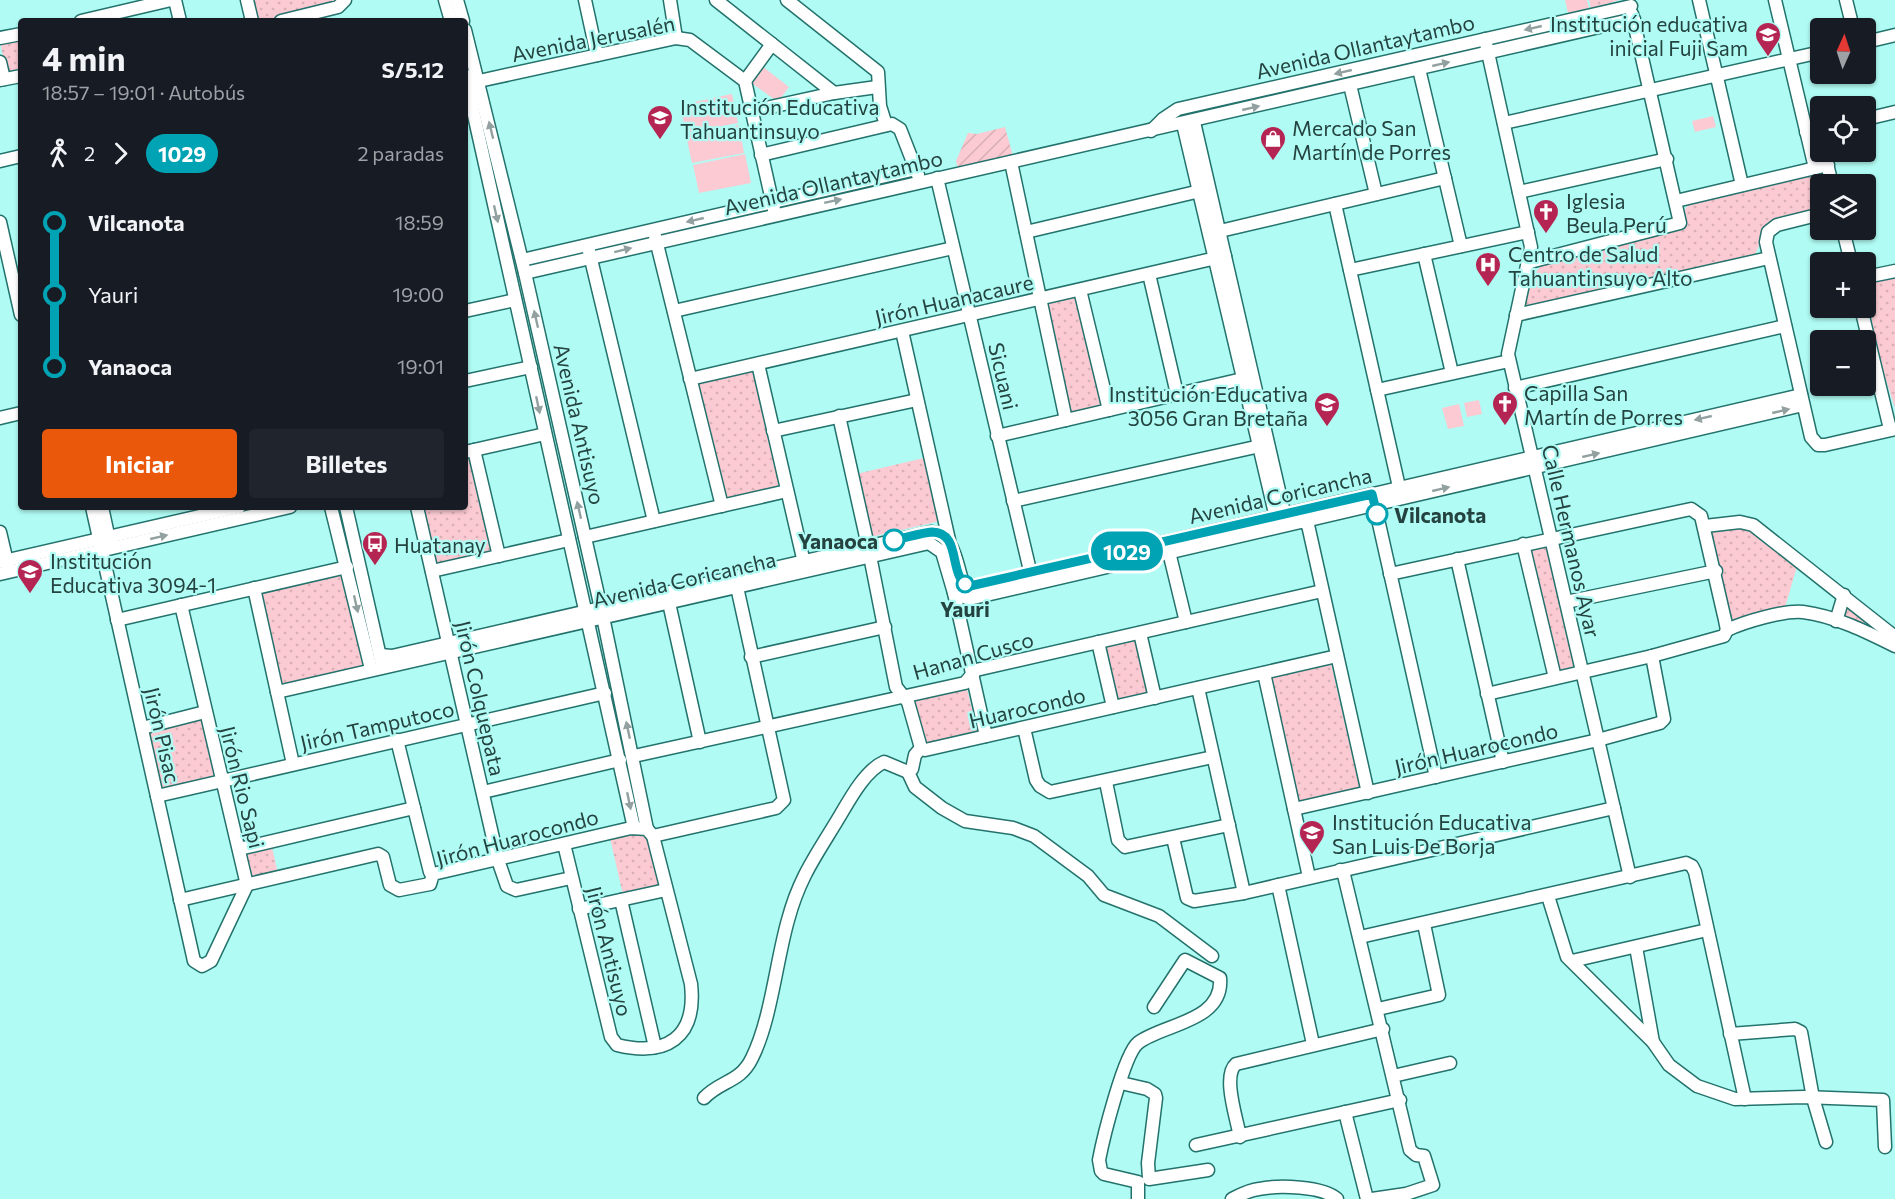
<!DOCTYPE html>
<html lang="es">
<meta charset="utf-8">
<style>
:root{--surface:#171b24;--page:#20242c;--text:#f1f3f6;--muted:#9ea1a6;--accent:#ea580c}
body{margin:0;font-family:Commissioner,sans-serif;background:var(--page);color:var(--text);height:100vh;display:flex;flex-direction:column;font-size:22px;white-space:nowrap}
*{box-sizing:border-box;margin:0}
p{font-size:20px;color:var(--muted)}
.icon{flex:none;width:33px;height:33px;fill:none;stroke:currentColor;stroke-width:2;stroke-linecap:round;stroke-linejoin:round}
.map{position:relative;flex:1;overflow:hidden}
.sheet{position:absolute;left:18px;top:18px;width:450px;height:492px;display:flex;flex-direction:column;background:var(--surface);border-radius:6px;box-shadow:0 2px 4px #0004}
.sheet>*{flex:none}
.badge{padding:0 12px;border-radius:20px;font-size:21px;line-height:39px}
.needle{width:39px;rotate:3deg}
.buttons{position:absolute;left:1810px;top:18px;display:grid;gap:12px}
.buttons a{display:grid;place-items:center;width:66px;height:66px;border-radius:6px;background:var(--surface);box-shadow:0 2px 4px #0004;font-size:30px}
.map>.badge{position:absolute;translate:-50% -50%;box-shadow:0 0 0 3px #fff}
.legs{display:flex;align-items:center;gap:9px;height:66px;padding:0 24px;font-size:20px}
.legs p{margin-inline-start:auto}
.summary{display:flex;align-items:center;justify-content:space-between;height:102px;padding:0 24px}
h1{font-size:33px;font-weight:700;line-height:45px}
.action{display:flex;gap:12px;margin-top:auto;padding:12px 24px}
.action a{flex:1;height:69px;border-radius:6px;background:var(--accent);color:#fff;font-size:24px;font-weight:700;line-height:69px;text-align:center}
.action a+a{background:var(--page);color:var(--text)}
ul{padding:0 24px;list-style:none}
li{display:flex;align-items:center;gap:21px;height:72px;font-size:22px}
li i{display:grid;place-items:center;width:9px;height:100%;margin:0 8px;background:currentColor}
li i::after{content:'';width:15px;height:15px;margin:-8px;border:4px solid;border-radius:50%;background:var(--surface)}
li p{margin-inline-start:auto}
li:first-child i{background:linear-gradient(#0000 50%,currentColor 0)}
li:last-child i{background:linear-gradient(currentColor 50%,#0000 0)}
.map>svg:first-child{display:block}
</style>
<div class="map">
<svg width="1895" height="1199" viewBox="0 0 1895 1199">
<defs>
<pattern id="park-dots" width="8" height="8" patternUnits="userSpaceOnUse" patternTransform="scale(1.5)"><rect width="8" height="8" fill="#fbcad2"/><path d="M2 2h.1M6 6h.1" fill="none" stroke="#d7afb5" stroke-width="1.8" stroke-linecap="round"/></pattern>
<pattern id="garden-furrows" width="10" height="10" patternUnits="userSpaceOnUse" patternTransform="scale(1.5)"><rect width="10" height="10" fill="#fbcad2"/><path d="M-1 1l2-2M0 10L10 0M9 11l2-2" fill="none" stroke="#d7afb5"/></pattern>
</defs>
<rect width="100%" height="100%" fill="#b0fcf4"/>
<!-- grass -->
<g fill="#fbcad2">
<path d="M1565,0H1587L1589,8L1568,13Z"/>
<path d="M762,66L789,87L778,102L750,82Z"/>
<path d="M732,94L738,123L686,133L680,105Z"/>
<path d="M1713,116L1716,127L1695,132L1692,121Z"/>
<path d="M739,125L744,153L692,163L686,135Z"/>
<path d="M745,154L751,183L699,193L693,165Z"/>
<path d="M1479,400L1482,414L1467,417L1464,403Z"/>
<path d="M1459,404L1464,426L1448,429L1442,408Z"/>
</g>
<!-- park -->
<g fill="url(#park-dots)">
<path d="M251,0H340L341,4L267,21H256Z"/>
<path d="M1589,0H1619L1591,9Z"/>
<path d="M21,36V73L6,76L0,40Z"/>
<path d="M1821,173L1824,184H1821V209L1772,221L1761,237V241L1753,259L1528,308L1523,304L1530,278L1544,263L1685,229L1684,211L1688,205Z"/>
<path d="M1895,274V408L1876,349L1866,280Z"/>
<path d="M1085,293L1112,405L1068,416L1043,302Z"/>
<path d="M757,367L784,489L723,503L693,381Z"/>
<path d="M472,454L495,553L436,567L423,507H465V455Z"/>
<path d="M924,458L940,521L871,537L856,474Z"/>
<path d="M1743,525L1798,563L1784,611L1730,621L1709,529Z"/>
<path d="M1549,542L1579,668L1557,674L1526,547Z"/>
<path d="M345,572L367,666L281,686L260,591Z"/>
<path d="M1138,637L1151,694L1116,702L1103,645Z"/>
<path d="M1331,663L1360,789L1300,803L1270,677Z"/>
<path d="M966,685L978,733L929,744L924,742L913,697Z"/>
<path d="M203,718L217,778L161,791L146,731Z"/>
<path d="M635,832L649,839L659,883L657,887L623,895L610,838Z"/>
<path d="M272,847L278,874L250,880L244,853Z"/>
</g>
<!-- garden -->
<g fill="url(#garden-furrows)">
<path d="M1005,127L1013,156L958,169L956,161L968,133L977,134Z"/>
<path d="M1846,603L1866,621L1864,625L1841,617Z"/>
</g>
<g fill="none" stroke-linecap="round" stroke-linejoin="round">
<defs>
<g id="minor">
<path d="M175,0L180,21"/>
<path d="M247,0L252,21"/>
<path d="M445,0L451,21"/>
<path d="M457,0L463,21"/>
<path d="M585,0L597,55"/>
<path d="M670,0L676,38"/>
<path d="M716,0L834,93"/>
<path d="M787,0L878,72L880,106L886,125"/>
<path d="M1699,0L1742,185"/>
<path d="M1775,0L1815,168"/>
<path d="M1846,0L1853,28"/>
<path d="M81,21L171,0"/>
<path d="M281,21L338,7L345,0"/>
<path d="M465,30L525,273L603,617L647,829"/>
<path d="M0,38L21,34"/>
<path d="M1485,39L1531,247L1508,354L1630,877"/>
<path d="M1866,42L1895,35"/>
<path d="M0,62L4,79"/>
<path d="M1419,69L1461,246"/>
<path d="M465,75L634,828"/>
<path d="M0,80L21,76"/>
<path d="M479,81L676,38L690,40L745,81L775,214"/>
<path d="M745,81L772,44"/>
<path d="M1350,85L1376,194"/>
<path d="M752,111L834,93L877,87"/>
<path d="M1866,119L1895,112"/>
<path d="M1194,122L1286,521"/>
<path d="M1504,123L1821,52"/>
<path d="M1183,124L1277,522"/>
<path d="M1151,131L1163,119L1178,109L1631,6"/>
<path d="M1806,132L1821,129"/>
<path d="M1824,152L1832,184"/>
<path d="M761,155L892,124L900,129L918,175"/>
<path d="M0,161L21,156"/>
<path d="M1011,162L1066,420"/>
<path d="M937,178L1032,579"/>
<path d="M1519,192L1667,159"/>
<path d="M1676,201L1828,165"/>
<path d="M1335,204L1399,487"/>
<path d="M1821,214L1777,225L1768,232L1766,242L1811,437L1818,445H1825L1895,429"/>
<path d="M0,222L21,315"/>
<path d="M1843,230L1851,262"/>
<path d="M1220,231L1445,178"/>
<path d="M1026,232L1200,191"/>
<path d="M655,236L722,506"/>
<path d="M589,251L654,521"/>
<path d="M1424,254L1452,373"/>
<path d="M522,260L916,169"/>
<path d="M1530,262L1680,223L1632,14"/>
<path d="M1350,270L1528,232"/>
<path d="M525,273L1634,19"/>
<path d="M1149,274L1177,394"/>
<path d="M1866,277L1895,271"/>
<path d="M1080,290L1109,410"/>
<path d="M1861,308L1890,429"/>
<path d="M465,311L515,300"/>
<path d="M674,311L953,248"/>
<path d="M1516,315L1769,258"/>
<path d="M902,331L949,540"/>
<path d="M758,364L805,567"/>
<path d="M690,379L1225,256"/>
<path d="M465,381L531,367"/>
<path d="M1515,388L1785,326"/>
<path d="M1377,390L1509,361"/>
<path d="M839,416L868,546"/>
<path d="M0,418L21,413"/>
<path d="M773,431L917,400"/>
<path d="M997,436L1251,377"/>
<path d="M474,450L499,556"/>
<path d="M465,452L545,434"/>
<path d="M1373,497L1436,777"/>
<path d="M1013,501L1260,446"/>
<path d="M92,507L194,961L202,966L211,961L247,885L181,605"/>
<path d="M102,507L110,544"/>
<path d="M331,507L371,669"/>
<path d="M346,507L381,661"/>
<path d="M417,507L498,860L507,886L516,890L571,878"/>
<path d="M1302,521L1308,525L1368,793"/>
<path d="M1705,526L1740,522L1753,525L1895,637"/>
<path d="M0,532L8,566"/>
<path d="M585,537L787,491"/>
<path d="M1523,544L1555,678"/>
<path d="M1169,552L1186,622"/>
<path d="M870,556L896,687L908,702L921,748L925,750L1337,656"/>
<path d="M1457,559L1503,762"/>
<path d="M0,562L239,507"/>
<path d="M432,571L569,540"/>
<path d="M0,574L290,507"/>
<path d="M1390,574L1691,509L1701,516L1725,620L1727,630L1724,636L1652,656L1487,694"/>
<path d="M254,588L293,764"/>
<path d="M954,593L986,736"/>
<path d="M1566,602L1716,571"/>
<path d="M669,603L700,742"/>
<path d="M117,620L347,567"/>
<path d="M1836,621L1844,595"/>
<path d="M1727,630C1744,622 1784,610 1803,612C1835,616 1867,632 1895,646"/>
<path d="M1140,633L1155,698"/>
<path d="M1098,642L1113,707"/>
<path d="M380,655L392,656L931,532C954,535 956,561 962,580L965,585L976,586L1801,395"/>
<path d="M751,657L885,627"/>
<path d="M1264,673L1309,877"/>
<path d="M1198,688L1244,893"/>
<path d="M277,692L929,543L942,552L954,593L969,599L1803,405"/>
<path d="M142,728L205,712"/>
<path d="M1024,728L1036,780L1040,786L1050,792L1213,757"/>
<path d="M397,740L430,872L433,874"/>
<path d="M634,756L965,683L976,670L1322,591"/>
<path d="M908,772L915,787L942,808L965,821L1013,828L1034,836L1088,876L1104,895L1159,916L1212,956"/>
<path d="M1106,782L1118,840L1125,847L1229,825"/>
<path d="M483,792L620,760"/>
<path d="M157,796L605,693"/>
<path d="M1294,809L1598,740L1660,723L1664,719L1652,656"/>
<path d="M653,836L776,808L784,800L737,587"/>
<path d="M1173,838L1187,898L1194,901L1244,893L1614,808"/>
<path d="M239,849L414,808"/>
<path d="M1340,870L1344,875L1410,1150L1416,1155L1424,1156L1433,1185L1406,1194L1372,1199"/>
<path d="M1278,885L1313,1044"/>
<path d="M1548,896L1567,957L1653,1042L1669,1065L1697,1086L1735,1099L1804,1097L1883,1100L1885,1147"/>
<path d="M180,900L378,854L383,857L390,885L399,890L430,884L433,874L631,828L647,829L653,836L691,984C697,1038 666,1057 617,1045L611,1037L564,844"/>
<path d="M621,900L655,1047"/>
<path d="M579,909L666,890"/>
<path d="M1360,937L1686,863L1692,866L1695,872L1745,1099"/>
<path d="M1636,947L1653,1042"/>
<path d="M1572,961L1707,930"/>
<path d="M1378,1009L1439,995L1424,924"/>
<path d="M1730,1034L1795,1029L1801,1032L1813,1098L1826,1142"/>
<path d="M1393,1076L1450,1063"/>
<path d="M1121,1083L1147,1089L1155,1094L1156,1098L1148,1163L1149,1179L1208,1170"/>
<path d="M704,1098C721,1080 740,1083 752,1058C771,1020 776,962 788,920C800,875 818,853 841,814C851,797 866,770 884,762L908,772L912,769L915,755L921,748"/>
<path d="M1345,1112L1367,1199"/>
<path d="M1240,1137C1237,1119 1222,1076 1236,1064L1383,1029"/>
<path d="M1196,1145L1400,1100"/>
<path d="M1138,1199V1182L1104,1174L1101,1171L1099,1160C1103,1139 1124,1054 1138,1043C1162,1024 1224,1022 1220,978L1185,960L1154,1007"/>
<path d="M1232,1199C1240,1195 1249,1190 1259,1189C1278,1185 1323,1186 1337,1199"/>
</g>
</defs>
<!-- minor casing -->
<use href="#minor" stroke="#23726c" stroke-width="15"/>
<!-- minor -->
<use href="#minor" stroke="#fff" stroke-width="12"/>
</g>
<!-- one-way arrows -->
<defs><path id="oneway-solid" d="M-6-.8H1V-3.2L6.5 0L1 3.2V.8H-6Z" transform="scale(1.5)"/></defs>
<g fill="#92a1a0">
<use href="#oneway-solid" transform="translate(1533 28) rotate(167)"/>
<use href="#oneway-solid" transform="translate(1441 64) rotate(-13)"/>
<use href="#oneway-solid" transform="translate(1343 72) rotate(167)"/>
<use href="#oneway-solid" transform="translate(1251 108) rotate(-13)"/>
<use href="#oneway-solid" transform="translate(491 130) rotate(-104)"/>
<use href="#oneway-solid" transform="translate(833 201) rotate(-12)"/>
<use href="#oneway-solid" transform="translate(496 214) rotate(77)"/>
<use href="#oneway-solid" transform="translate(695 220) rotate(167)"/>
<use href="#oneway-solid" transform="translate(623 250) rotate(-14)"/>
<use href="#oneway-solid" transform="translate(536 319) rotate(-103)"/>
<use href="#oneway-solid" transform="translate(538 405) rotate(78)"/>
<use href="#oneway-solid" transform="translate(1781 411) rotate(-13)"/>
<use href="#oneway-solid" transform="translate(1703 418) rotate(167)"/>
<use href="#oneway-solid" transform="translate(1591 455) rotate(-13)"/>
<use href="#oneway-solid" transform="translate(1441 489) rotate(-13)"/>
<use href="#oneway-solid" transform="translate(579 510) rotate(-103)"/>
<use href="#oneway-solid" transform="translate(159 537) rotate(-13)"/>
<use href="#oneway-solid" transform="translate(356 604) rotate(77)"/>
<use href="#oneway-solid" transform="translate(628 730) rotate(-102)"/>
<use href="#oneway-solid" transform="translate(629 801) rotate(78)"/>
</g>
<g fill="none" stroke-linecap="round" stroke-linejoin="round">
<defs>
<path id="line-1" d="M894,540C906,538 920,533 932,532C963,532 947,579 970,586L1372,494L1377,514"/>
</defs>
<!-- line-1 casing -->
<use href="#line-1" stroke="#fff" stroke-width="14"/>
<!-- line-1 -->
<use href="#line-1" stroke="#00a3b4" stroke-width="9"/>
</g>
<!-- icons -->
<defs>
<symbol id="school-pin" viewBox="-11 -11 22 30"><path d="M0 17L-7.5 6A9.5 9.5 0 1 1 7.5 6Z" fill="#b52553" stroke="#b0fcf4"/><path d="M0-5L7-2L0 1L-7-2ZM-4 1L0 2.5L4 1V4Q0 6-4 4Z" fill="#fff"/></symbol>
<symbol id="shop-pin" viewBox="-11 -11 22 30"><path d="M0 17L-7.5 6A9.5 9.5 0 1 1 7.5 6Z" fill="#b52553" stroke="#b0fcf4"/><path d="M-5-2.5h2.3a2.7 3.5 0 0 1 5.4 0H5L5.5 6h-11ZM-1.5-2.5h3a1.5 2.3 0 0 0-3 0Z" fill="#fff"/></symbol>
<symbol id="church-pin" viewBox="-11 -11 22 30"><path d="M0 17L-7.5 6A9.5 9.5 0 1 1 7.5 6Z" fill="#b52553" stroke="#b0fcf4"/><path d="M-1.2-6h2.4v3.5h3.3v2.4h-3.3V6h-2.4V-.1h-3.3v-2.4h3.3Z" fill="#fff"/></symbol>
<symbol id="hospital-pin" viewBox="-11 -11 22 30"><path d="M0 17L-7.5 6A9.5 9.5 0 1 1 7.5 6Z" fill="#b52553" stroke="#b0fcf4"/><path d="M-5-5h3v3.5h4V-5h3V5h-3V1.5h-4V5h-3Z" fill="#fff"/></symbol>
<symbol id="bus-pin" viewBox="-11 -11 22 30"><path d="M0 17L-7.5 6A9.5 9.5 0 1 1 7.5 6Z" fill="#b52553" stroke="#b0fcf4"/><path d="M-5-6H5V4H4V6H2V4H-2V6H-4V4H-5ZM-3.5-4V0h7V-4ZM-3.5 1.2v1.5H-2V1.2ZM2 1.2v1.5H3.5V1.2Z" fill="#fff"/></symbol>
</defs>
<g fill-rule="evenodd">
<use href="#school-pin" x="1753" y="20" width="30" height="40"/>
<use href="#school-pin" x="645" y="103" width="30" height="40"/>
<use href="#shop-pin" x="1258" y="124" width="30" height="40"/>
<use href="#church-pin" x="1531" y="197" width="30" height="40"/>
<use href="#hospital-pin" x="1473" y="250" width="30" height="40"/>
<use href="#church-pin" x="1490" y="389" width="30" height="40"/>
<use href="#school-pin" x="1312" y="390" width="30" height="40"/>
<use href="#bus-pin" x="360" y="529" width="30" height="40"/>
<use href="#school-pin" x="15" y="557" width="30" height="40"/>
<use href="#school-pin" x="1297" y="818" width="30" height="40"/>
</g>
<!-- markers -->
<g fill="#fff" stroke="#00a3b4" stroke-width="3">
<circle cx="1377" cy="514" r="10"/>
<circle cx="894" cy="540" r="10"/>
<circle cx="965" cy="584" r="8"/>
</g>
<g text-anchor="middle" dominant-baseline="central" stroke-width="4.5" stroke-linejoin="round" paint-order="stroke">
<!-- poi labels -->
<g font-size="21" fill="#244340" stroke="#b0fcf4" text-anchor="start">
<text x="1748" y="23" text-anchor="end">Institución educativa<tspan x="1748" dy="24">inicial Fuji Sam</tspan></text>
<text x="680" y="106">Institución Educativa<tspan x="680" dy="24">Tahuantinsuyo</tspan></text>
<text x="1292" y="127">Mercado San<tspan x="1292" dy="24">Martín de Porres</tspan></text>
<text x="1566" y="200">Iglesia<tspan x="1566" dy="24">Beula Perú</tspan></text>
<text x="1508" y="253">Centro de Salud<tspan x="1508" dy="24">Tahuantinsuyo Alto</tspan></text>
<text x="1524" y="392">Capilla San<tspan x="1524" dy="24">Martín de Porres</tspan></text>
<text x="1308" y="393" text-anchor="end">Institución Educativa<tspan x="1308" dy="24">3056 Gran Bretaña</tspan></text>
<text x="394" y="544">Huatanay</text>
<text x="50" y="560">Institución<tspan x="50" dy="24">Educativa 3094-1</tspan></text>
<text x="1332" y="821">Institución Educativa<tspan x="1332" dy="24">San Luis De Borja</tspan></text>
</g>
<!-- street labels -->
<g font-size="21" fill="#244340" stroke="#b0fcf4">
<text transform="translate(593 38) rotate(-11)">Avenida Jerusalén</text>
<text transform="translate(1365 46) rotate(-13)">Avenida Ollantaytambo</text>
<text transform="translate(833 182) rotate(-13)">Avenida Ollantaytambo</text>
<text transform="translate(954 299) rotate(-13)">Jirón Huanacaure</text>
<text transform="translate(1004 376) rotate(77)">Sicuani</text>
<text transform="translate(580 424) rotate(77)">Avenida Antisuyo</text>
<text transform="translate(1280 495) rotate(-13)">Avenida Coricancha</text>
<text transform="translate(1572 541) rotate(77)">Calle Hermanos Ayar</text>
<text transform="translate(684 579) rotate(-13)">Avenida Coricancha</text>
<text transform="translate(973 655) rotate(-16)">Hanan Cusco</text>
<text transform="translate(481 698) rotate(77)">Jirón Colquepata</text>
<text transform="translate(1027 707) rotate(-13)">Huarocondo</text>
<text transform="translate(377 725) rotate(-13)">Jirón Tamputoco</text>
<text transform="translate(163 735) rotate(77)">Jirón Pisac</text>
<text transform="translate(1476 748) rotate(-13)">Jirón Huarocondo</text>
<text transform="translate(243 787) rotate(76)">Jirón Rio Sapi</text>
<text transform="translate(517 837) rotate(-15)">Jirón Huarocondo</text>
<text transform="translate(610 951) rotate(76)">Jirón Antisuyo</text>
</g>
<!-- stop labels -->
<g font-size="21" font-weight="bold" fill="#244340" stroke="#b0fcf4" text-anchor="start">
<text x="1394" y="514">Vilcanota</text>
<text x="878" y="540" text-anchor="end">Yanaoca</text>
<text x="965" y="608" text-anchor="middle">Yauri</text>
</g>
</g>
</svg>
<div class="buttons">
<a><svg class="needle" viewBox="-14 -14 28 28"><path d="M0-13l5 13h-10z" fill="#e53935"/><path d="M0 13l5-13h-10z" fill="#9ea1a6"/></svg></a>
<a><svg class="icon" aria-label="locate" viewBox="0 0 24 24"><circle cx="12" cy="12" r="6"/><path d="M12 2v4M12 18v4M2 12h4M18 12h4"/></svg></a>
<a><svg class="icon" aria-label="layers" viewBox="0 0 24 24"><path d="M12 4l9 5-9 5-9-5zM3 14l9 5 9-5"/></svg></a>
<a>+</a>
<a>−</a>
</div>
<b class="badge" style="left:1127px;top:551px;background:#00a3b4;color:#fff">1029</b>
<section class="sheet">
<div class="summary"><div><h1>4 min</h1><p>18:57 – 19:01 · Autobús</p></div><b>S/5.12</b></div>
<div class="legs"><svg class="icon" aria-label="walk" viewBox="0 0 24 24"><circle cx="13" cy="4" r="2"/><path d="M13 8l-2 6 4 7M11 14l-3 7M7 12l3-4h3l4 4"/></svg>2<svg class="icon" aria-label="forward" viewBox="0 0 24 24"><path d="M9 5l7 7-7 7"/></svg><b class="badge" style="background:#00a3b4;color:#fff">1029</b><p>2 paradas</p></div>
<ul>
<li><i style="color:#00a3b4"></i><b>Vilcanota</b><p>18:59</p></li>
<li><i style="color:#00a3b4"></i><span>Yauri</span><p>19:00</p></li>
<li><i style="color:#00a3b4"></i><b>Yanaoca</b><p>19:01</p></li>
</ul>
<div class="action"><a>Iniciar</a><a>Billetes</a></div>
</section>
</div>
